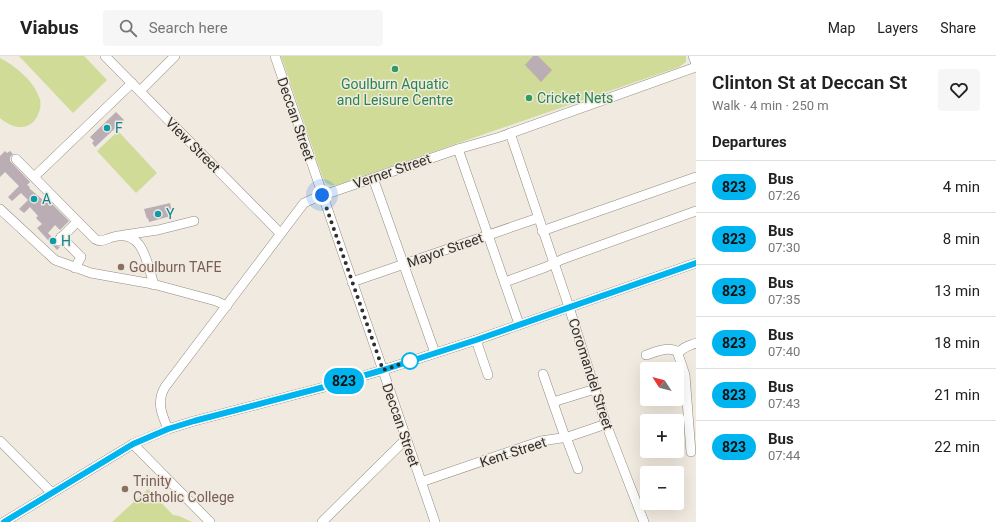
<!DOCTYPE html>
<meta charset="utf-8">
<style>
:root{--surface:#fff;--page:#f6f6f6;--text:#222;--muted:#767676;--line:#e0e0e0}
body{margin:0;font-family:Roboto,sans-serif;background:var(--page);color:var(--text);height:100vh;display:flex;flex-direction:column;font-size:15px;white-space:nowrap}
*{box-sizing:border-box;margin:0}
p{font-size:13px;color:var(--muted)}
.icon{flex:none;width:22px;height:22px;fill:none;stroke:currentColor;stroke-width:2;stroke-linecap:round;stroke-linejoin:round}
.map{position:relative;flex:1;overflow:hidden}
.sheet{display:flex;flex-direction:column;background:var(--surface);width:300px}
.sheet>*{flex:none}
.badge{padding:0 8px;border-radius:13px;font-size:14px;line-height:26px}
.needle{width:26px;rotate:306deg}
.buttons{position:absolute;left:640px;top:306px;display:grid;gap:8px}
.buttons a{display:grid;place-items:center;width:44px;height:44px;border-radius:4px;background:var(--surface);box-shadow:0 4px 16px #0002;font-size:20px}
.you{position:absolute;width:20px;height:20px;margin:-10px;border:3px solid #fff;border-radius:50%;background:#1a73e8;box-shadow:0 0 0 6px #1a73e833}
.map>.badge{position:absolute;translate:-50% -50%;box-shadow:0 0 0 2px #fff}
h2{padding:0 16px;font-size:15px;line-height:36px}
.round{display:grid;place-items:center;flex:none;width:42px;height:42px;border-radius:4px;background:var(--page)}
.headline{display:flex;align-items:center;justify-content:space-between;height:68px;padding:0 16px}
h1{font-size:19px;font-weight:600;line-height:30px}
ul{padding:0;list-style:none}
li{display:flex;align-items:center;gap:12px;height:52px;padding:0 16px;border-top:1px solid var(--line)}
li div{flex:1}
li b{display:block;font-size:15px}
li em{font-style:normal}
li .badge{min-width:44px;font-weight:700;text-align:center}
header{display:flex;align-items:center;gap:24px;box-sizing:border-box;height:56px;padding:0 20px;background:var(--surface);border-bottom:1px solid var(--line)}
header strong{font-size:19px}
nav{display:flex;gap:22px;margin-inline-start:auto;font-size:14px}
.search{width:280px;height:36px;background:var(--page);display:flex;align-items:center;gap:10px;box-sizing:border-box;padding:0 14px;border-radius:4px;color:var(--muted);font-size:15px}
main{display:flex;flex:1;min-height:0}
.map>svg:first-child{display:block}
</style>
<header>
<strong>Viabus</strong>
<div class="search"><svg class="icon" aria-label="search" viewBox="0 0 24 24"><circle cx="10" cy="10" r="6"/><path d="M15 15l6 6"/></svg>Search here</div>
<nav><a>Map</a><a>Layers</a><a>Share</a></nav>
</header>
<main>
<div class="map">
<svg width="696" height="466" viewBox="0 0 696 466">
<rect width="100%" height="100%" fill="#f1eae0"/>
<!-- green -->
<g fill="#cfdb97">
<path d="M19,0H84L107,24L73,57Z"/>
<path d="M281,0H686V6L679,11L337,129C329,130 326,128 323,122Z"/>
<path d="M0,2C15,10 33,24 39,41C41,45 41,51 39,56C32,76 14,74 0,62Z"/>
<path d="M118,75L157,117L136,137L97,95Z"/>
<path d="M148,433L173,459L179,460L192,466H112Z"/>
</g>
<!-- building -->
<g fill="#baaeb4">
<path d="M533,0H538L552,14L541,26L525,9Z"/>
<path d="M116,56L124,64L95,91L92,87L94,85L90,81Z"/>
<path d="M5,95L7,97L10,95L13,98L10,101V105L30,126L27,129L30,131L29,132L44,145L47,143L69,165L60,174L55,169L48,177L53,182L52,186L54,189L60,191L57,194L37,172L42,168L36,162L38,160L30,151L24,157L19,153L28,144L21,137L12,145L8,141L19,130L5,116L0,121V100Z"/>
<path d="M170,147L172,156H170L171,160L149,166L148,162L147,163L144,153Z"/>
</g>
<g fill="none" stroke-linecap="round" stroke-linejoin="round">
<defs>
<g id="minor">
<path d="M105,0L280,177"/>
<path d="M275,0L435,466"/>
<path d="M693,0L696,8"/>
<path d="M140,35L175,0"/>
<path d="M510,77L569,251L606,368L644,466"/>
<path d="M458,93L519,268"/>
<path d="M16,103L95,183C101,187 106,183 113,181C143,172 147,207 154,229"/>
<path d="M34,121L132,27"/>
<path d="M373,122L435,297"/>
<path d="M0,153L55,204L91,217L153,228L216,245L227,250"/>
<path d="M542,175L696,121"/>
<path d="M124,179L158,174L194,165"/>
<path d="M61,181L81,201L75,212"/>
<path d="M58,185L77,166"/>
<path d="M352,226L538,162"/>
<path d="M505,226L546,211L563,203L696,155"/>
<path d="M476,284L488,319"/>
<path d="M646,299C658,295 668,290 679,296"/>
<path d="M543,318L565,381"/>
<path d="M553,346L595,333"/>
<path d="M168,373C162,359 156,346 165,331L304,147L315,142L458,93L500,81L696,11"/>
<path d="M566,381L578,413"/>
<path d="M0,385L52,437"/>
<path d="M133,388L210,466"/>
<path d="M691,396L685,319L678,298C682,291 689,290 696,287"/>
<path d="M421,426L541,385L568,381L606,368"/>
<path d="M4,466L133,388L168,373L194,365L336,328L383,314L476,284L696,207"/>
<path d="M322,466L406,383"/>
</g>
</defs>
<!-- minor casing -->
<use href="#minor" stroke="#918b81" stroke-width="10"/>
<!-- minor -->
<use href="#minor" stroke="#fff" stroke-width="9"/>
</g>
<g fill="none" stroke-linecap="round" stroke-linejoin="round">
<defs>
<path id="line" d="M4,466L133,388L168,373L194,365L324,331L383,314L476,284L696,207"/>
</defs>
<!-- line casing -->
<use href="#line" stroke="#fff" stroke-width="9"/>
<!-- line -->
<use href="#line" stroke="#00b5ef" stroke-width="6"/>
<!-- walk -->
<path stroke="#312f2b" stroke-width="4" stroke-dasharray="0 7.2" d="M322,139L383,314L410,305"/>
</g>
<!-- markers -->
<g fill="#2e9e5b" stroke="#f1eae0" stroke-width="1.5">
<circle cx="395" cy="13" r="4"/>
<circle cx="529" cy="42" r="4"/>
</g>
<g fill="#0f9aa8" stroke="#f1eae0" stroke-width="1.5">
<circle cx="107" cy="72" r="4"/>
<circle cx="34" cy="143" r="4"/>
<circle cx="158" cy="158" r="4"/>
<circle cx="53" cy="185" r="4"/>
</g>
<g fill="#8d6e63" stroke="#f1eae0" stroke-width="1.5">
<circle cx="121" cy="211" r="4"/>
<circle cx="125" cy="433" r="4"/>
</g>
<circle fill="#fff" stroke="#00b5ef" stroke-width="2" cx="410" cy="305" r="8"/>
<g text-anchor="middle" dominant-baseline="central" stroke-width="3" stroke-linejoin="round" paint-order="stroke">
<!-- leisure labels -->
<g font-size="14" fill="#27864d" stroke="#f1eae0">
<text x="395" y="28">Goulburn Aquatic<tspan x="395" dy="16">and Leisure Centre</tspan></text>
<text x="537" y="42" text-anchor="start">Cricket Nets</text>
</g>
<!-- street labels -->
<g font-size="14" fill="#312f2b" stroke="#f1eae0">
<text transform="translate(296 63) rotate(71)">Deccan Street</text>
<text transform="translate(193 89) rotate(45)">View Street</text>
<text transform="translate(392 115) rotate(-19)">Verner Street</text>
<text transform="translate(445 194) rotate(-19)">Mayor Street</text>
<text transform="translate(591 318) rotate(72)">Coromandel Street</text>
<text transform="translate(401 369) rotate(71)">Deccan Street</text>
<text transform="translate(513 396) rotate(-18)">Kent Street</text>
</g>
<!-- culture labels -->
<g font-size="14" fill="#0d838f" stroke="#f1eae0" text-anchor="start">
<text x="115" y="72">F</text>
<text x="42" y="143">A</text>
<text x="166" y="158">Y</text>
<text x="61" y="185">H</text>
</g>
<!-- education labels -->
<g font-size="14" fill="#785e54" stroke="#f1eae0" text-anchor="start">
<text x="129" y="211">Goulburn TAFE</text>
<text x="133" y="425">Trinity<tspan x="133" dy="16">Catholic College</tspan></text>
</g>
</g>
</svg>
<div class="buttons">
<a><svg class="needle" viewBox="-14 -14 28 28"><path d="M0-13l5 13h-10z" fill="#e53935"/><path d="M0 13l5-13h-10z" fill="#767676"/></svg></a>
<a>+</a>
<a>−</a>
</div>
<div class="you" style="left:322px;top:139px"></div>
<b class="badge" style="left:344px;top:325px;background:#00b5ef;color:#111">823</b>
</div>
<section class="sheet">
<div class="headline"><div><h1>Clinton St at Deccan St</h1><p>Walk · 4 min · 250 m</p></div><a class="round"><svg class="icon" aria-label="heart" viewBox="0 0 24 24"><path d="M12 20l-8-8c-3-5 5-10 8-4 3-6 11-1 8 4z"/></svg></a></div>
<h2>Departures</h2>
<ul>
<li><span class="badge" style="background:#00b5ef;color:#111">823</span><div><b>Bus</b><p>07:26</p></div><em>4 min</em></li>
<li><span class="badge" style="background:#00b5ef;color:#111">823</span><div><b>Bus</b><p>07:30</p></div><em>8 min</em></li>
<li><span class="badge" style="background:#00b5ef;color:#111">823</span><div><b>Bus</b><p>07:35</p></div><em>13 min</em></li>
<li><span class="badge" style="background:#00b5ef;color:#111">823</span><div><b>Bus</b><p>07:40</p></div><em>18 min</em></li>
<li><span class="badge" style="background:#00b5ef;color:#111">823</span><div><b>Bus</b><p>07:43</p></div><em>21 min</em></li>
<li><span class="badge" style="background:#00b5ef;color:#111">823</span><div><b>Bus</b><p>07:44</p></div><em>22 min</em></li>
</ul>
</section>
</main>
